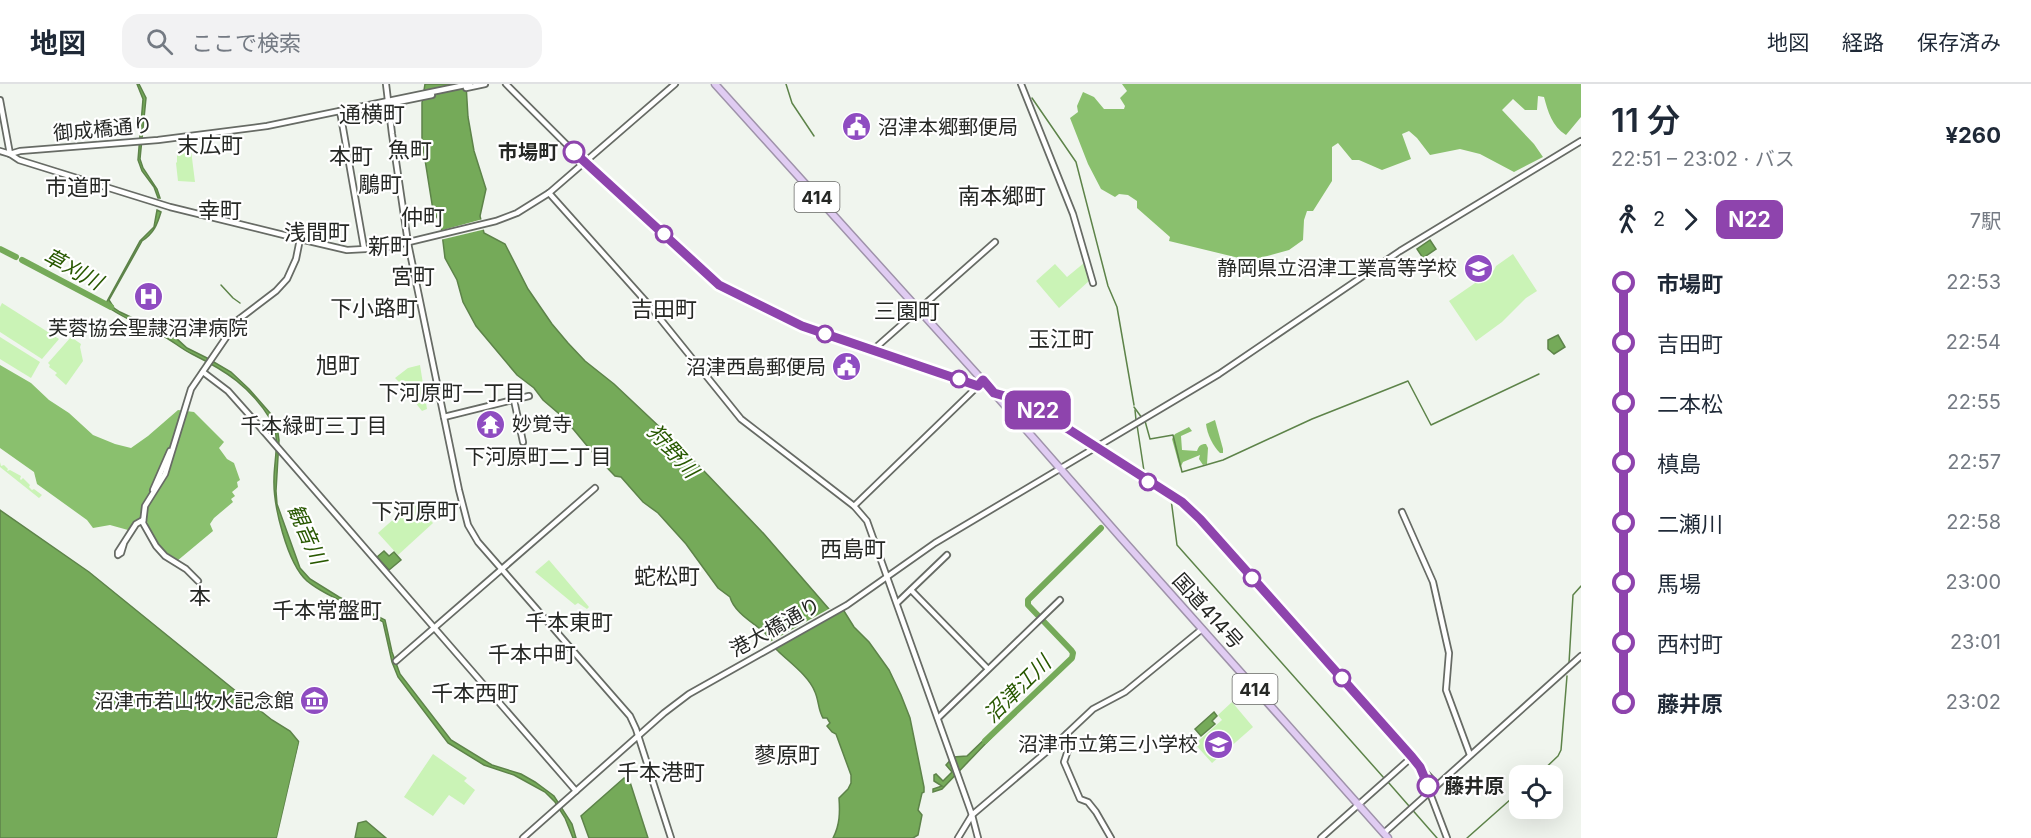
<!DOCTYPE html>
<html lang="ja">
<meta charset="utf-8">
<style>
:root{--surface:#fff;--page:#f2f2f3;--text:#1f2937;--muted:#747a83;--line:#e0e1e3}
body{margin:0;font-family:Inter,"Noto Sans JP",sans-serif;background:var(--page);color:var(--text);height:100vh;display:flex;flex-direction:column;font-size:22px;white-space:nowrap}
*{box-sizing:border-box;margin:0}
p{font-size:20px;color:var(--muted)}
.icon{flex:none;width:33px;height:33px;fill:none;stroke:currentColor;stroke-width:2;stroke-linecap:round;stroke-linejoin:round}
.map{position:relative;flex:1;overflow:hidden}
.details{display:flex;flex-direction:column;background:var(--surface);width:450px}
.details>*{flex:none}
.badge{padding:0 12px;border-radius:9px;font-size:21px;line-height:39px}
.fabs{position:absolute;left:1509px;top:681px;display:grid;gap:12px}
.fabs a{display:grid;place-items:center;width:54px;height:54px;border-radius:12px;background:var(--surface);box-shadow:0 6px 24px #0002;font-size:30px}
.map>.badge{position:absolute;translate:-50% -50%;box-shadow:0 0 0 3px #fff}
.legs{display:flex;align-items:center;gap:9px;height:66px;padding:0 30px;font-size:20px}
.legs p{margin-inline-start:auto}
.overview{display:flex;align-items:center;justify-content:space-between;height:102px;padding:0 30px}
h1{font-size:33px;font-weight:600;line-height:45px}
ul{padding:0 30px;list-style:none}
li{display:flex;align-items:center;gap:21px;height:60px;font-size:22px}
li i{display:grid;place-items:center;width:9px;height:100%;margin:0 8px;background:currentColor}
li i::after{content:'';width:15px;height:15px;margin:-8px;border:4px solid;border-radius:50%;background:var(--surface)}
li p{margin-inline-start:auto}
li:first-child i{background:linear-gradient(#0000 50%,currentColor 0)}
li:last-child i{background:linear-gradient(currentColor 50%,#0000 0)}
header{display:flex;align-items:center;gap:36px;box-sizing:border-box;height:84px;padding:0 30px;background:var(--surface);border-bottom:2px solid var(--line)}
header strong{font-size:28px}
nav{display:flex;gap:33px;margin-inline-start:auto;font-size:21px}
.search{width:420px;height:54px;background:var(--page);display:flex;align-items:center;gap:15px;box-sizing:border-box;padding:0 21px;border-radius:18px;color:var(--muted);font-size:22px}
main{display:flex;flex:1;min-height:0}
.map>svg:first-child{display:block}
</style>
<header>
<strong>地図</strong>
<div class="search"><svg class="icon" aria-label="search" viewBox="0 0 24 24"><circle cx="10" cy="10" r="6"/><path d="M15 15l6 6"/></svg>ここで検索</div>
<nav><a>地図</a><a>経路</a><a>保存済み</a></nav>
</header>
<main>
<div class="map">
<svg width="1581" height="754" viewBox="0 0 1581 754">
<rect width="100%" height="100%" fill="#f0f5ee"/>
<!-- green -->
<g fill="#caf3b6">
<path d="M191,66L195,98L178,97L176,79L177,78V67Z"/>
<path d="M1513,170L1537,207L1526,214L1502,238L1476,257L1449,217L1494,186L1496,182Z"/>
<path d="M1084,179L1089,197L1059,224L1036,197L1055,180L1067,193Z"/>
<path d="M2,219L59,255L42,275L0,248V223Z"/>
<path d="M0,253L40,278L31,294L0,275Z"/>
<path d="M71,253L81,260L80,263L83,277L66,301L55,291L57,289L49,283L50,281L48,279Z"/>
<path d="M420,281L427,325L422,327L410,312L414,309L404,296L399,298L395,294L408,284Z"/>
<path d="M0,378L1,382L4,381L8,385L7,387L10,386L21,392L20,395L21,396L23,394L30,401L29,403L32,406L34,405L42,411L39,414L0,383Z"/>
<path d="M413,418L433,439L398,471L378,449Z"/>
<path d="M549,476L589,523L587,525L578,519L575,521L535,488Z"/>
<path d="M1232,618L1253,643L1212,679L1195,660L1222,636L1218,631Z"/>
<path d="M433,670L467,694L464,697L475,706L464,721L449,711L433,732L404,713Z"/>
</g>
<!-- forest -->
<g fill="#8ac06e">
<path d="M1122,0H1581V33L1566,51C1552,42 1548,28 1544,13L1538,12L1537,26H1525L1513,15L1502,26L1534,60L1543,73L1514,88L1480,70L1460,65L1430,71L1417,54L1409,47L1402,50L1411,75L1382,86L1359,76H1352L1338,59L1332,63V97L1313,127H1307L1304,136L1303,156L1289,166L1256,175L1239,174L1169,157L1170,153L1137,124V117L1128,111L1119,110L1115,113L1101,105L1088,80L1070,34L1078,28L1077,22L1083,8L1094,13L1104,25H1124L1125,22L1120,14L1127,7Z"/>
<path d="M0,281L31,299L49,316L69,329L93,351L115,360L131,364L148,352L178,326L194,328L224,358L219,364L227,375L234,379L240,396L237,398L238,403L232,408L235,412L231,415L233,418L214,434L210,440L213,447L177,477C161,468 150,452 146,434L137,436L128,446L110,441L93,444L87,436L37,400L34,388L0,364Z"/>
<path d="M1215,336L1223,365V369H1220C1213,362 1207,350 1206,340Z"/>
<path d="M1189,343L1192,347L1181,352L1182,366L1197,367C1199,362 1200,360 1206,360L1208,364L1207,380L1203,381L1199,375L1200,371L1183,378L1180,384L1172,355L1175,350Z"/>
</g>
<!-- water -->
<g fill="#75aa59" stroke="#5d8349" stroke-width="1.5">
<path d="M137,0H139L146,14L140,75L143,84L157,105L160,114H158L154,103L142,87L138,76L143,15Z"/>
<path d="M425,0H466L468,33L474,67L486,105L480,132L484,149L505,160L528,205L552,240L568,259L585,277L614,300L683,365L764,450L829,525L844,527L854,543L869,558L889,586L901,611L910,634L924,703V708L922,709L918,726L922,731L918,751L913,754H833C840,741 840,728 839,714L848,705L851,699V691L836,650L832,648L827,642L830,639L827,634H823C818,626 819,617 815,608C809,592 789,578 778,567C772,562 770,554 764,548C752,538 734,528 730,513L718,504L686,460L658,429L643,418L621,393L615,392L593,369L564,334L543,316L534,304L517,291L476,242L463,218L457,196L445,174L441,141L433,126L422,57V19Z"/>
<path d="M157,126L161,128C157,141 154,149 142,157L109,216L114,224L120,228L177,255L187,264L207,274L231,288L249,305L270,329L277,342L279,356L276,407L277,420L300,484L310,495L339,513L385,536L392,568L400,590L451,656L492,681L521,690L535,698L554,712L572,740L576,754H573L565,734L555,718L545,708L514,691L484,681L448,659L398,593L392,578L383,538C359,522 329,515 307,497C287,479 273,421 274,395C274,376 281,353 271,336C250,302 226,287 192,270C181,265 172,256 161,251C142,241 122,234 105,221L140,157L154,143Z"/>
<path d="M1430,156L1436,165L1423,174L1417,165Z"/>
<path d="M1558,251L1565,263L1554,270L1548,265V256Z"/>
<path d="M0,426L89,488L237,608L272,636L290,647L299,658L277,754H0Z"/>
<path d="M384,467L389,472L394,468L401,476L389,486L377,473Z"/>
<path d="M1214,628L1217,632L1212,637L1215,640L1201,652L1195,645Z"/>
<path d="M989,651L991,654L942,705L933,708V705L942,702L934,697V691L936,690L943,697L952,688L946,681L953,673L967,672Z"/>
<path d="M624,694L629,695L648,754H589L581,732Z"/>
<path d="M366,737L386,754H355L358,739Z"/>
</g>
<!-- pier -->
<g fill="#f0f5ee">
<path d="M483,135L486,145L440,156L439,147Z"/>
<path d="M834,522L847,525L773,566L768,559Z"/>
<path d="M300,655L302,659L280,754H277Z"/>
</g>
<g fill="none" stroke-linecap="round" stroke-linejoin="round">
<!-- stream -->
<g stroke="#5d8349" stroke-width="1.5">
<path d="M786,0L792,19L814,52"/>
<path d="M1032,14L1076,78L1108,202L1117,223L1134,321"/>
<path d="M221,201L233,214L240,219"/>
<path d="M1134,323L1142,334"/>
<path d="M1135,326L1136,336"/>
<path d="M1145,337L1150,355L1173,351L1182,388L1223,376L1312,335L1408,297L1431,341L1539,290"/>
<path d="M1137,341L1144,387"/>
<path d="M1171,415L1177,461L1384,694"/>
<path d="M1569,579L1573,511L1581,502"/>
<path d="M1537,692L1558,672L1561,666L1567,592"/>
<path d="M1388,698L1437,754"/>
<path d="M1467,754L1520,707"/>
</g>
<!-- river -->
<g stroke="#75aa59" stroke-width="6">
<path d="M0,165L16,173"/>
<path d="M22,176L111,223"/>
<path d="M985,657L1072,574L1073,569L1071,566L1028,521V516L1101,444"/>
</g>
<defs>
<g id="secondary">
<path d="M386,0L392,50L408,159L459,406L468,441L478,458L630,632L636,645L671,754"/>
<path d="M506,0L598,92L719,201L768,223L802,242L978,302"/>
<path d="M1021,0L1073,130L1093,199"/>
<path d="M466,4L485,0"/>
<path d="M0,16L10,70L20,67L158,56L267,42L470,0"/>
<path d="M340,27L364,164"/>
<path d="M349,28L432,11"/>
<path d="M0,67L10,70L19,76L170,123L300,155L347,166L384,164L496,137L517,129L549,109L675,0"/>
<path d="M549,109L649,221L741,335L854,422L867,437L972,731L978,754"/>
<path d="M873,266L995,158"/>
<path d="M203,288L228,307L252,334L576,707"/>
<path d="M994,309L1026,318L1142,394"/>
<path d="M514,316L523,358"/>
<path d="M444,333L529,312"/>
<path d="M153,406L170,367"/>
<path d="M854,422L979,301"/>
<path d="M1402,428L1433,498L1449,569L1446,606L1470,671"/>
<path d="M124,459L121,469L118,471V468L136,440L143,436"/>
<path d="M198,497L186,485L165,472L156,462L143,439L145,422L165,390L191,305L238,236L276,207L287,195L296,175L300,155"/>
<path d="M911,506L988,585"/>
<path d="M897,519L947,471"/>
<path d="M396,577L595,404"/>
<path d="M938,634L1060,516"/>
<path d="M1067,650L1068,666L1064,678L1080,715L1088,718L1096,728L1111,754"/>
<path d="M1422,685L1437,701"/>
<path d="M1384,749L1581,572"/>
<path d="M523,754L664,629L689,610L847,521L935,459L1219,290L1400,167L1581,57"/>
<path d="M958,754L972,731L1058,658L1093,625L1125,608L1202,545"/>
<path d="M1321,754L1412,673L1420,683L1447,754"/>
</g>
<path id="highway" d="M715,0L994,309L1122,455L1388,754"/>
</defs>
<!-- secondary casing -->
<use href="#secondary" stroke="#676b65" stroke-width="8"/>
<!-- highway casing -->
<use href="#highway" stroke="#9f93aa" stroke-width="9"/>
<!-- secondary -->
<use href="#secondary" stroke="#fff" stroke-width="4.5"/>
<!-- highway -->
<use href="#highway" stroke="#e0ccf2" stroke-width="6"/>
</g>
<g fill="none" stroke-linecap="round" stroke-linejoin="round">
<defs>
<path id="line-1" d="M574,68L719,201L802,242L978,302L983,296L994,309L1026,318L1182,418L1200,435L1412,673L1420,683L1428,702"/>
</defs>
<!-- line-1 casing -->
<use href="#line-1" stroke="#fff" stroke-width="14"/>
<!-- line-1 -->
<use href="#line-1" stroke="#8e44ad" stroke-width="9"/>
</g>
<!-- icons -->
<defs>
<symbol id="civic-disc" viewBox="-11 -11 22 22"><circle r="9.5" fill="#8f4cc1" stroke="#fff"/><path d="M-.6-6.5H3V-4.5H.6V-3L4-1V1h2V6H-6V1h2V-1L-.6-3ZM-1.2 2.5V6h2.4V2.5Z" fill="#fff"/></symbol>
<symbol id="school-disc" viewBox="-11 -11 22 22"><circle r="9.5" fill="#8f4cc1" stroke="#fff"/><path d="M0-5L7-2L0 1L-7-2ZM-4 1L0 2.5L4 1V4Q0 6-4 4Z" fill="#fff"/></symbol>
<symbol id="hospital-disc" viewBox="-11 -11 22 22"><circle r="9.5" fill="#8f4cc1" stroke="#fff"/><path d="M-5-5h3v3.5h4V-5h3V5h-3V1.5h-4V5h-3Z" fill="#fff"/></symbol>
<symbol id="temple-disc" viewBox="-11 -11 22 22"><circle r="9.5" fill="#8f4cc1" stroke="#fff"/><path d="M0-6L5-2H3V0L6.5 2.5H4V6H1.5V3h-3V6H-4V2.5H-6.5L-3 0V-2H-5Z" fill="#fff"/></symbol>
<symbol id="museum-disc" viewBox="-11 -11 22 22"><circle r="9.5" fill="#8f4cc1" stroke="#fff"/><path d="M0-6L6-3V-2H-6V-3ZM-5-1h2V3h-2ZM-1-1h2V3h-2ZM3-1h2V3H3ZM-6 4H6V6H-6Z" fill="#fff"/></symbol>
</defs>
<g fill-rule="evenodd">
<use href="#civic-disc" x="840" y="26" width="33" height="33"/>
<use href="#school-disc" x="1462" y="168" width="33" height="33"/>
<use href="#hospital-disc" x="132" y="196" width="33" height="33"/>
<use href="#civic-disc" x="830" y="266" width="33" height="33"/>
<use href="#temple-disc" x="474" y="324" width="33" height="33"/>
<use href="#museum-disc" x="298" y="600" width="33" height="33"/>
<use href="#school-disc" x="1202" y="644" width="33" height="33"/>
</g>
<!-- markers -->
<g fill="#fff" stroke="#8e44ad" stroke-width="3">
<circle cx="574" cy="68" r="10"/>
<circle cx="664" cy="150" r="8"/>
<circle cx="825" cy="250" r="8"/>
<circle cx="959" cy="295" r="8"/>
<circle cx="1148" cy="398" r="8"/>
<circle cx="1252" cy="494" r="8"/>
<circle cx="1342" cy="594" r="8"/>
<circle cx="1428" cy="702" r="10"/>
</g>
<g text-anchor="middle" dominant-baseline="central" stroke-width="4.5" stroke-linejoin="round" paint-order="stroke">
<!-- shield labels -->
<g fill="#fff" stroke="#676866" stroke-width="1.5">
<rect x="794.5" y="98" width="45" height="30" rx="4.5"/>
<rect x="1232.5" y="590" width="45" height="30" rx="4.5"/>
</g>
<g font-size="18" font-weight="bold" fill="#262825">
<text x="817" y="113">414</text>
<text x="1255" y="605">414</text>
</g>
<!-- poi labels -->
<g font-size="20" fill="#262825" stroke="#fff" text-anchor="end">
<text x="878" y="43" text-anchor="start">沼津本郷郵便局</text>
<text x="1457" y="184">静岡県立沼津工業高等学校</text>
<text x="148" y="244" text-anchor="middle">芙蓉協会聖隷沼津病院</text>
<text x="826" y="283">沼津西島郵便局</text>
<text x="512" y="340" text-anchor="start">妙覚寺</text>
<text x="294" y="617">沼津市若山牧水記念館</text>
<text x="1198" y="660">沼津市立第三小学校</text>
</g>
<!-- street labels -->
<g font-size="20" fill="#262825" stroke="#fff">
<text transform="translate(103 45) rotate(-5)">御成橋通り</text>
<text transform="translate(1208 527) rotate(48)">国道414号</text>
<text transform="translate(775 543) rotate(-29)">港大橋通り</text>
</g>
<!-- stop labels -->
<g font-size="20" font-weight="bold" fill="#262825" stroke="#fff" text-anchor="end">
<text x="558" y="68">市場町</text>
<text x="1444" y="702" text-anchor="start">藤井原</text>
</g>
<!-- water labels -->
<g font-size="21" font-style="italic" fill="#285800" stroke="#fff">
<text transform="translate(73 185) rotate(28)">草刈川</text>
<text transform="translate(673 367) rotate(48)">狩野川</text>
<text transform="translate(307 450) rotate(66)">観音川</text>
<text transform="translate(1017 605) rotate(-45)">沼津江川</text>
</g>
<!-- neighbourhood labels -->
<g font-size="21" fill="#262825" stroke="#fff">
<text x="452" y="308">下河原町一丁目</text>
<text x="314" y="341">千本緑町三丁目</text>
<text x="538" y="372">下河原町二丁目</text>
</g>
<!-- quarter labels -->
<g font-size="22" fill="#262825" stroke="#fff">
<text x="372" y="30">通横町</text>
<text x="210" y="61">末広町</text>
<text x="410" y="66">魚町</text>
<text x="351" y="72">本町</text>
<text x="380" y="100">鵰町</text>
<text x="78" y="103">市道町</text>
<text x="1002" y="112">南本郷町</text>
<text x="220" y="126">幸町</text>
<text x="423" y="133">仲町</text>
<text x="317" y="148">浅間町</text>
<text x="390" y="162">新町</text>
<text x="413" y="192">宮町</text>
<text x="374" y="224">下小路町</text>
<text x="664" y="225">吉田町</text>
<text x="907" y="227">三園町</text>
<text x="1061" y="255">玉江町</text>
<text x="338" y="281">旭町</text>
<text x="415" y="427">下河原町</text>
<text x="853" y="465">西島町</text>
<text x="667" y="492">蛇松町</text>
<text x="200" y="512">本</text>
<text x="327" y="526">千本常盤町</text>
<text x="569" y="538">千本東町</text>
<text x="532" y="570">千本中町</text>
<text x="475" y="609">千本西町</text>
<text x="787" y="671">蓼原町</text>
<text x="661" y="688">千本港町</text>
</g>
</g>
</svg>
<div class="fabs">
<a><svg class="icon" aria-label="locate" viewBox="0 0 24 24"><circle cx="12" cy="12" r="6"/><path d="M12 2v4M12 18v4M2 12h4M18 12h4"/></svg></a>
</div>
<b class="badge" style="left:1038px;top:326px;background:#8e44ad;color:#fff">N22</b>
</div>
<section class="details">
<div class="overview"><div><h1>11 分</h1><p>22:51 – 23:02 · バス</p></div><b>¥260</b></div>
<div class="legs"><svg class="icon" aria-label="walk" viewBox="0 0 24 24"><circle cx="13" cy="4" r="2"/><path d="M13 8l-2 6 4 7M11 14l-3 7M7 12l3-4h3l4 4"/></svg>2<svg class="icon" aria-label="forward" viewBox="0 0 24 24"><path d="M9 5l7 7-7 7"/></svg><b class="badge" style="background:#8e44ad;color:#fff">N22</b><p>7駅</p></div>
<ul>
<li><i style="color:#8e44ad"></i><b>市場町</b><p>22:53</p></li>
<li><i style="color:#8e44ad"></i><span>吉田町</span><p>22:54</p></li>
<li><i style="color:#8e44ad"></i><span>二本松</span><p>22:55</p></li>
<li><i style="color:#8e44ad"></i><span>槙島</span><p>22:57</p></li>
<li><i style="color:#8e44ad"></i><span>二瀬川</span><p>22:58</p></li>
<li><i style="color:#8e44ad"></i><span>馬場</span><p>23:00</p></li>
<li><i style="color:#8e44ad"></i><span>西村町</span><p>23:01</p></li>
<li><i style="color:#8e44ad"></i><b>藤井原</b><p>23:02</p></li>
</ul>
</section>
</main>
